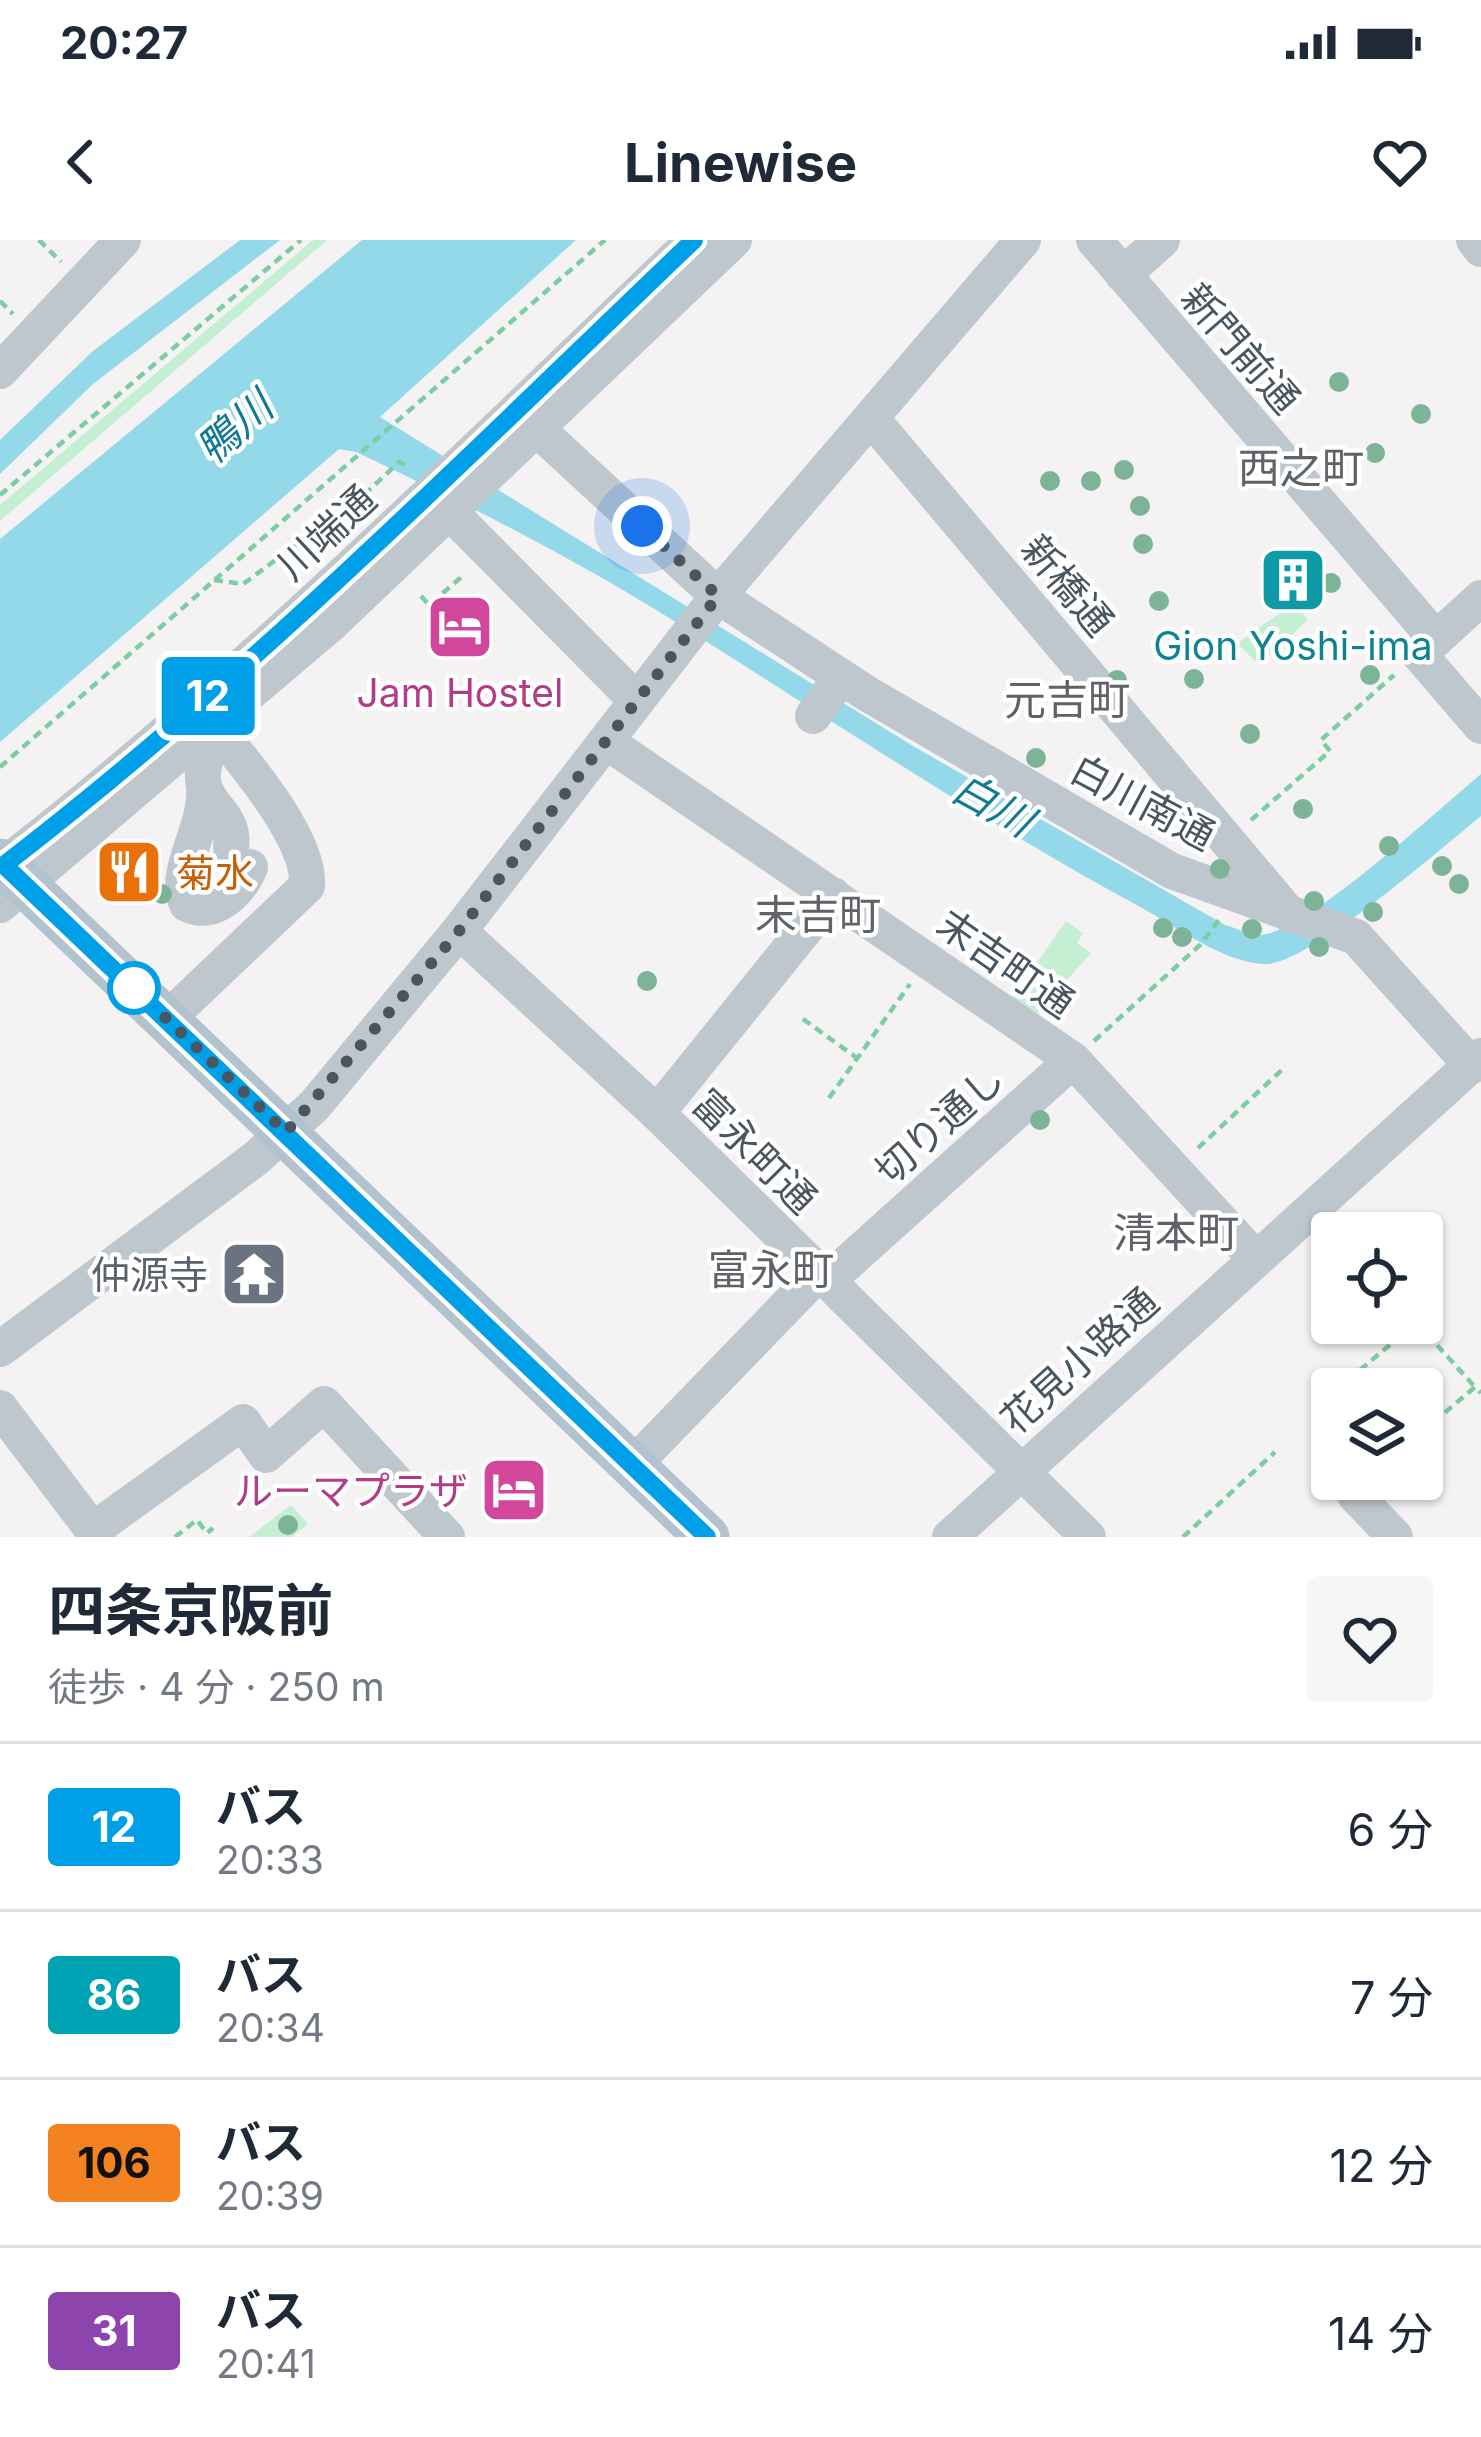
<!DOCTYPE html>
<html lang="ja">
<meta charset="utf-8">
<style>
:root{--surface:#fff;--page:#f6f6f7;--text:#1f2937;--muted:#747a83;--line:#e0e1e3}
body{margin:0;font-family:Inter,"Noto Sans JP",sans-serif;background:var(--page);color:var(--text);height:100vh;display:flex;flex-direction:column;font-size:45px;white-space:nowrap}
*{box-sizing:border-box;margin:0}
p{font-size:39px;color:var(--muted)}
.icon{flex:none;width:66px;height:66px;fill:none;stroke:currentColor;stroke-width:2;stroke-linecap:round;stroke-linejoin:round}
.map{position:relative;height:1297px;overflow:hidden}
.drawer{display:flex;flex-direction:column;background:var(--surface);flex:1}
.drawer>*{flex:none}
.badge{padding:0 24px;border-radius:9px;font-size:42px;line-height:78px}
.fabs{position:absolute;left:1311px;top:972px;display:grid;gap:24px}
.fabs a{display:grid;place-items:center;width:132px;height:132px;border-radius:12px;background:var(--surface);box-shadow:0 3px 9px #0004;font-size:60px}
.you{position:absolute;width:60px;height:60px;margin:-30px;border:9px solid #fff;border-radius:50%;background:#1a73e8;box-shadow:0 0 0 18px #1a73e833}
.map>.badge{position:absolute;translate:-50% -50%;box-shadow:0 0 0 6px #fff}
.round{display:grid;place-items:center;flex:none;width:126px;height:126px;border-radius:12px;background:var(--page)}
.summary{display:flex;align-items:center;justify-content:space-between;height:204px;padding:0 48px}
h1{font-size:57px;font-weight:700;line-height:90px}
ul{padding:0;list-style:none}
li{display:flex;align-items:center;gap:36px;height:168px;padding:0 48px;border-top:3px solid var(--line)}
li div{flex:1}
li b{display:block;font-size:45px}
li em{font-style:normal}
li .badge{min-width:132px;font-weight:700;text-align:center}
.status{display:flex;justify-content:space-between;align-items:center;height:84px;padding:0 60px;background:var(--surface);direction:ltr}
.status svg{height:33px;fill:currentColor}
header{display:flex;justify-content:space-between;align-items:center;height:156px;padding:0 48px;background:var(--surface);font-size:54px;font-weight:700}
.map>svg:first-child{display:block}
</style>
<div class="status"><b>20:27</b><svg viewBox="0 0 49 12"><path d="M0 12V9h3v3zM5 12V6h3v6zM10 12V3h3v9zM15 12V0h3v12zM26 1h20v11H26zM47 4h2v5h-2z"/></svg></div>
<header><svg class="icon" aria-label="back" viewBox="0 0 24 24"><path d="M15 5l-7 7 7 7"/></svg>Linewise<svg class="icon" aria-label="heart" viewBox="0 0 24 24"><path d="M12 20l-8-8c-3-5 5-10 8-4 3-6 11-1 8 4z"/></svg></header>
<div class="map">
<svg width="1481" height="1297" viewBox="0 0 1481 1297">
<rect width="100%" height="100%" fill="#f4f2f2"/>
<!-- green -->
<g fill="#c4efd3">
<path d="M313,0H327L0,281V265Z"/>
<path d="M1294,363L1308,380L1258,424L1240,406L1222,414Z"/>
<path d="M1066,681L1083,693L1077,703L1091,713L1036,775L1012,758Z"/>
<path d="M291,1265L308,1284L292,1297H249Z"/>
</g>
<!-- water -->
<g fill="#93d9ea">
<path d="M240,0H280L93,144L0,234V200L93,111Z"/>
<path d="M362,0H576L380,177L913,506L1225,685C1236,688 1249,695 1261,695C1307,692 1440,568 1481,534V576C1444,606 1307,726 1265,724C1224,723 1177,687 1142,668C982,581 831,480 677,383C574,318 466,264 356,212L339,209L0,502V299Z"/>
</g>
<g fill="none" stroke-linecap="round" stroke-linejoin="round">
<!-- path -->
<g stroke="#7dcca3" stroke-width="4.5" stroke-dasharray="9 6" stroke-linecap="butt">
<path d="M39,0L61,22"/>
<path d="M0,61L13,74"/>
<path d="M0,255L301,0"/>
<path d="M214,340L243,344L364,255L399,222L410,227"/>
<path d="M421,356L429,365L465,334"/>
<path d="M0,527L605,0"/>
<path d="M1251,580L1330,511L1321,500L1394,435"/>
<path d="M803,779L857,818"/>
<path d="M1094,801L1200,705L1219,680"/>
<path d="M829,858L910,744"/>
<path d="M1198,908L1286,826"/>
<path d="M1417,1083L1475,1147"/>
<path d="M1360,1130L1416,1083"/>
<path d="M1422,1192L1475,1147L1481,1153"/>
<path d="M175,1297L197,1280L207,1293L213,1288"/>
<path d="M1183,1297L1275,1212"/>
</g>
<!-- minor -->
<g stroke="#bec7ce" stroke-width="36">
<path d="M1094,0L1436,399L1419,414L1481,486"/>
<path d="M1474,0L1481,9"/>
<path d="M1123,35L1162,0"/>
<path d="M0,131L123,0"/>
<path d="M871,178L1290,675"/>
<path d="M536,188L718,356L866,453L1172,631L1356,697L1472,826"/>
<path d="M449,271L637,461"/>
<path d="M1436,399L1481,358"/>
<path d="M813,476L841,437"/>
<path d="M607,502L1073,820L1256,1019"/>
<path d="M204,551C207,586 172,632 187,664C213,678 241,651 250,627"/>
<path d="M0,628C247,437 469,215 694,0"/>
<path d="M0,665L332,383L734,0"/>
<path d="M459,691L657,873L1088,1297"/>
<path d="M167,779L307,646C311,600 244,522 215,487C211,504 199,528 204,546C211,570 235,577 231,607"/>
<path d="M657,873L833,655"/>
<path d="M0,1109L255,919L314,866L459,691L718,356L1023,0"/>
<path d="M0,1168L98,1297"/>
<path d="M633,1225L810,1042L835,1034L1073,820"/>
<path d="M1355,1255L1395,1297"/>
<path d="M93,1290L243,1182L266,1215L324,1164L447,1297"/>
<path d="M950,1297L1481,816"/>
</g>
<!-- major -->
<path stroke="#b3c2cf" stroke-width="45" d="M0,621L707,1297"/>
</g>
<!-- trees -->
<g fill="#7db397">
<circle cx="1339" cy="142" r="10"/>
<circle cx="1421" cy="174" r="10"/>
<circle cx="1375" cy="213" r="10"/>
<circle cx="1124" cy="230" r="10"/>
<circle cx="1050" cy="241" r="10"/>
<circle cx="1091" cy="241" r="10"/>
<circle cx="1140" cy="266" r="10"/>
<circle cx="1143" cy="304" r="10"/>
<circle cx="1331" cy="343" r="10"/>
<circle cx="1159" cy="361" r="10"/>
<circle cx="1370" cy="435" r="10"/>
<circle cx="1194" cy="439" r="10"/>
<circle cx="1117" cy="440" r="10"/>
<circle cx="1250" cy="494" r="10"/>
<circle cx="1036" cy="518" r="10"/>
<circle cx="1303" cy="569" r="10"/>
<circle cx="1389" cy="606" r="10"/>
<circle cx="1442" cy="626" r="10"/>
<circle cx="1220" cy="629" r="10"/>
<circle cx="1459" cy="644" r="10"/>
<circle cx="162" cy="654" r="10"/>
<circle cx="1314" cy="661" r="10"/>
<circle cx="1373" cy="672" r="10"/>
<circle cx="1163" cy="688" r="10"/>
<circle cx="1252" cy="689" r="10"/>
<circle cx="1182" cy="697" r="10"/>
<circle cx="1319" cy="707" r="10"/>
<circle cx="647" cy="741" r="10"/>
<circle cx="1040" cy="880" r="10"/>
<circle cx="288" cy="1285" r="10"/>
</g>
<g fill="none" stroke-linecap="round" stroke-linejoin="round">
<defs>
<path id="line" d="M694,0C470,214 250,436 4,625L707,1297"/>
</defs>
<!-- line casing -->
<use href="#line" stroke="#fff" stroke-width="27"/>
<!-- line -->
<use href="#line" stroke="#00a0e9" stroke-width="18"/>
<!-- walk -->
<path stroke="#4a565f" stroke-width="12" stroke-dasharray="0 21.6" d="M134,748L286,892L459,691L718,356L642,286"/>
</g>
<!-- icons -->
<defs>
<symbol id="building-square" viewBox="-11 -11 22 22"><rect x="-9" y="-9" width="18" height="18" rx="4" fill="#0f9aa8" stroke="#fff"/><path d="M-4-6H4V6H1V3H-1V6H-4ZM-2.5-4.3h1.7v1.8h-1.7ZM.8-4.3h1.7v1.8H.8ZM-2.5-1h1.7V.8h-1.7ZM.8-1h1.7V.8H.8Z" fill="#fff"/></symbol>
<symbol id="hotel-square" viewBox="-11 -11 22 22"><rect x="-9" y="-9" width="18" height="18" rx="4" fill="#d1479c" stroke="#fff"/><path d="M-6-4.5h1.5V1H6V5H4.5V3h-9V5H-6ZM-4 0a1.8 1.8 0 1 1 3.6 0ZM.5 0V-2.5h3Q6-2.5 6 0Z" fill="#fff"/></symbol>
<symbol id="restaurant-square" viewBox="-11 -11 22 22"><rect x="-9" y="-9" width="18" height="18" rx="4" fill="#e8710a" stroke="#fff"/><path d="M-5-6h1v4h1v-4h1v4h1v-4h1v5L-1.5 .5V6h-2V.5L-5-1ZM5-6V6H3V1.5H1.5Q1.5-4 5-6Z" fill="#fff"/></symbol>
<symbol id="temple-square" viewBox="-11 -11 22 22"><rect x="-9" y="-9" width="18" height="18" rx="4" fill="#6b7280" stroke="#fff"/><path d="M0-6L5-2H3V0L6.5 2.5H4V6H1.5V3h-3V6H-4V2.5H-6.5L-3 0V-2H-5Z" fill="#fff"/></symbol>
</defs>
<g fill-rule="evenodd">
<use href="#building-square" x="1255" y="302" width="76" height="76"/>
<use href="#hotel-square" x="422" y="349" width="76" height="76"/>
<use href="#restaurant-square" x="91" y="594" width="76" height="76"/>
<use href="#temple-square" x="216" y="996" width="76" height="76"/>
<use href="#hotel-square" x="476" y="1212" width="76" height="76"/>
</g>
<!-- markers -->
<circle fill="#fff" stroke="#00a0e9" stroke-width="6" cx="134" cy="748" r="24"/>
<g text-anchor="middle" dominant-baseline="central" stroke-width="9" stroke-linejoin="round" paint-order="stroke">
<!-- street labels -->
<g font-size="39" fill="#4a565f" stroke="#fff">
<text transform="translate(1241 108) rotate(49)">新門前通</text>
<text transform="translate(326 292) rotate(-43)">川端通</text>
<text transform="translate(1068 345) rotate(50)">新橋通</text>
<text transform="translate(1143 562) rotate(28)">白川南通</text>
<text transform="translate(1006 723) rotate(35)">末吉町通</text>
<text transform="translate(939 884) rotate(-42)">切り通し</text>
<text transform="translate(755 911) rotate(45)">富永町通</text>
<text transform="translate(1079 1120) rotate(-42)">花見小路通</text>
</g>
<!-- culture labels -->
<g font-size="39" fill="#0d838f" stroke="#fff">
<text x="1293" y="405">Gion Yoshi-ima</text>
</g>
<!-- hotel labels -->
<g font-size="39" fill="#b23c85" stroke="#fff">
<text x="460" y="452">Jam Hostel</text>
<text x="468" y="1250" text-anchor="end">ルーマプラザ</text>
</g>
<!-- food labels -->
<g font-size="39" fill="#c56008" stroke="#fff" text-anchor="start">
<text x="176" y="632">菊水</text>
</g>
<!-- worship labels -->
<g font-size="39" fill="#5b616d" stroke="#fff" text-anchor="end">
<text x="208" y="1034">仲源寺</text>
</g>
<!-- water labels -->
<g font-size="42" font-style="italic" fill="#127b93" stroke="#fff">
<text transform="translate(234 187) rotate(-41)">鴨川</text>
<text transform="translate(993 564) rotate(29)">白川</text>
</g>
<!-- neighbourhood labels -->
<g font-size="42" fill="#5f6367" stroke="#fff">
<text x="1301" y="227">西之町</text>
<text x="1067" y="459">元吉町</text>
<text x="818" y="674">末吉町</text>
<text x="1176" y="992">清本町</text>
<text x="771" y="1029">富永町</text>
</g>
</g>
</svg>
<div class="fabs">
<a><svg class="icon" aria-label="locate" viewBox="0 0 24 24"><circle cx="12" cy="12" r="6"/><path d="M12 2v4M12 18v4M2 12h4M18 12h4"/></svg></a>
<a><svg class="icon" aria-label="layers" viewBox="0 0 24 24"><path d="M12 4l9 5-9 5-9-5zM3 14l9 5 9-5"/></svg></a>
</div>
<div class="you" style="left:642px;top:286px"></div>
<b class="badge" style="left:208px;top:456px;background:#00a0e9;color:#fff">12</b>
</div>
<section class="drawer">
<div class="summary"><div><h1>四条京阪前</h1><p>徒歩 · 4 分 · 250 m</p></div><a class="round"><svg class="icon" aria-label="heart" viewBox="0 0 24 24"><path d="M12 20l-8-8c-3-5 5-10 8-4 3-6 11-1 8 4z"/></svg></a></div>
<ul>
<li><span class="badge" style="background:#00a0e9;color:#fff">12</span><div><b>バス</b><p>20:33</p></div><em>6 分</em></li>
<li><span class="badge" style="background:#00a3b4;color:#fff">86</span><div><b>バス</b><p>20:34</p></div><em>7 分</em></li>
<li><span class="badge" style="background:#f58220;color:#111">106</span><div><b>バス</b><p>20:39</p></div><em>12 分</em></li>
<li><span class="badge" style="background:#8e44ad;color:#fff">31</span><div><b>バス</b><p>20:41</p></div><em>14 分</em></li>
</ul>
</section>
